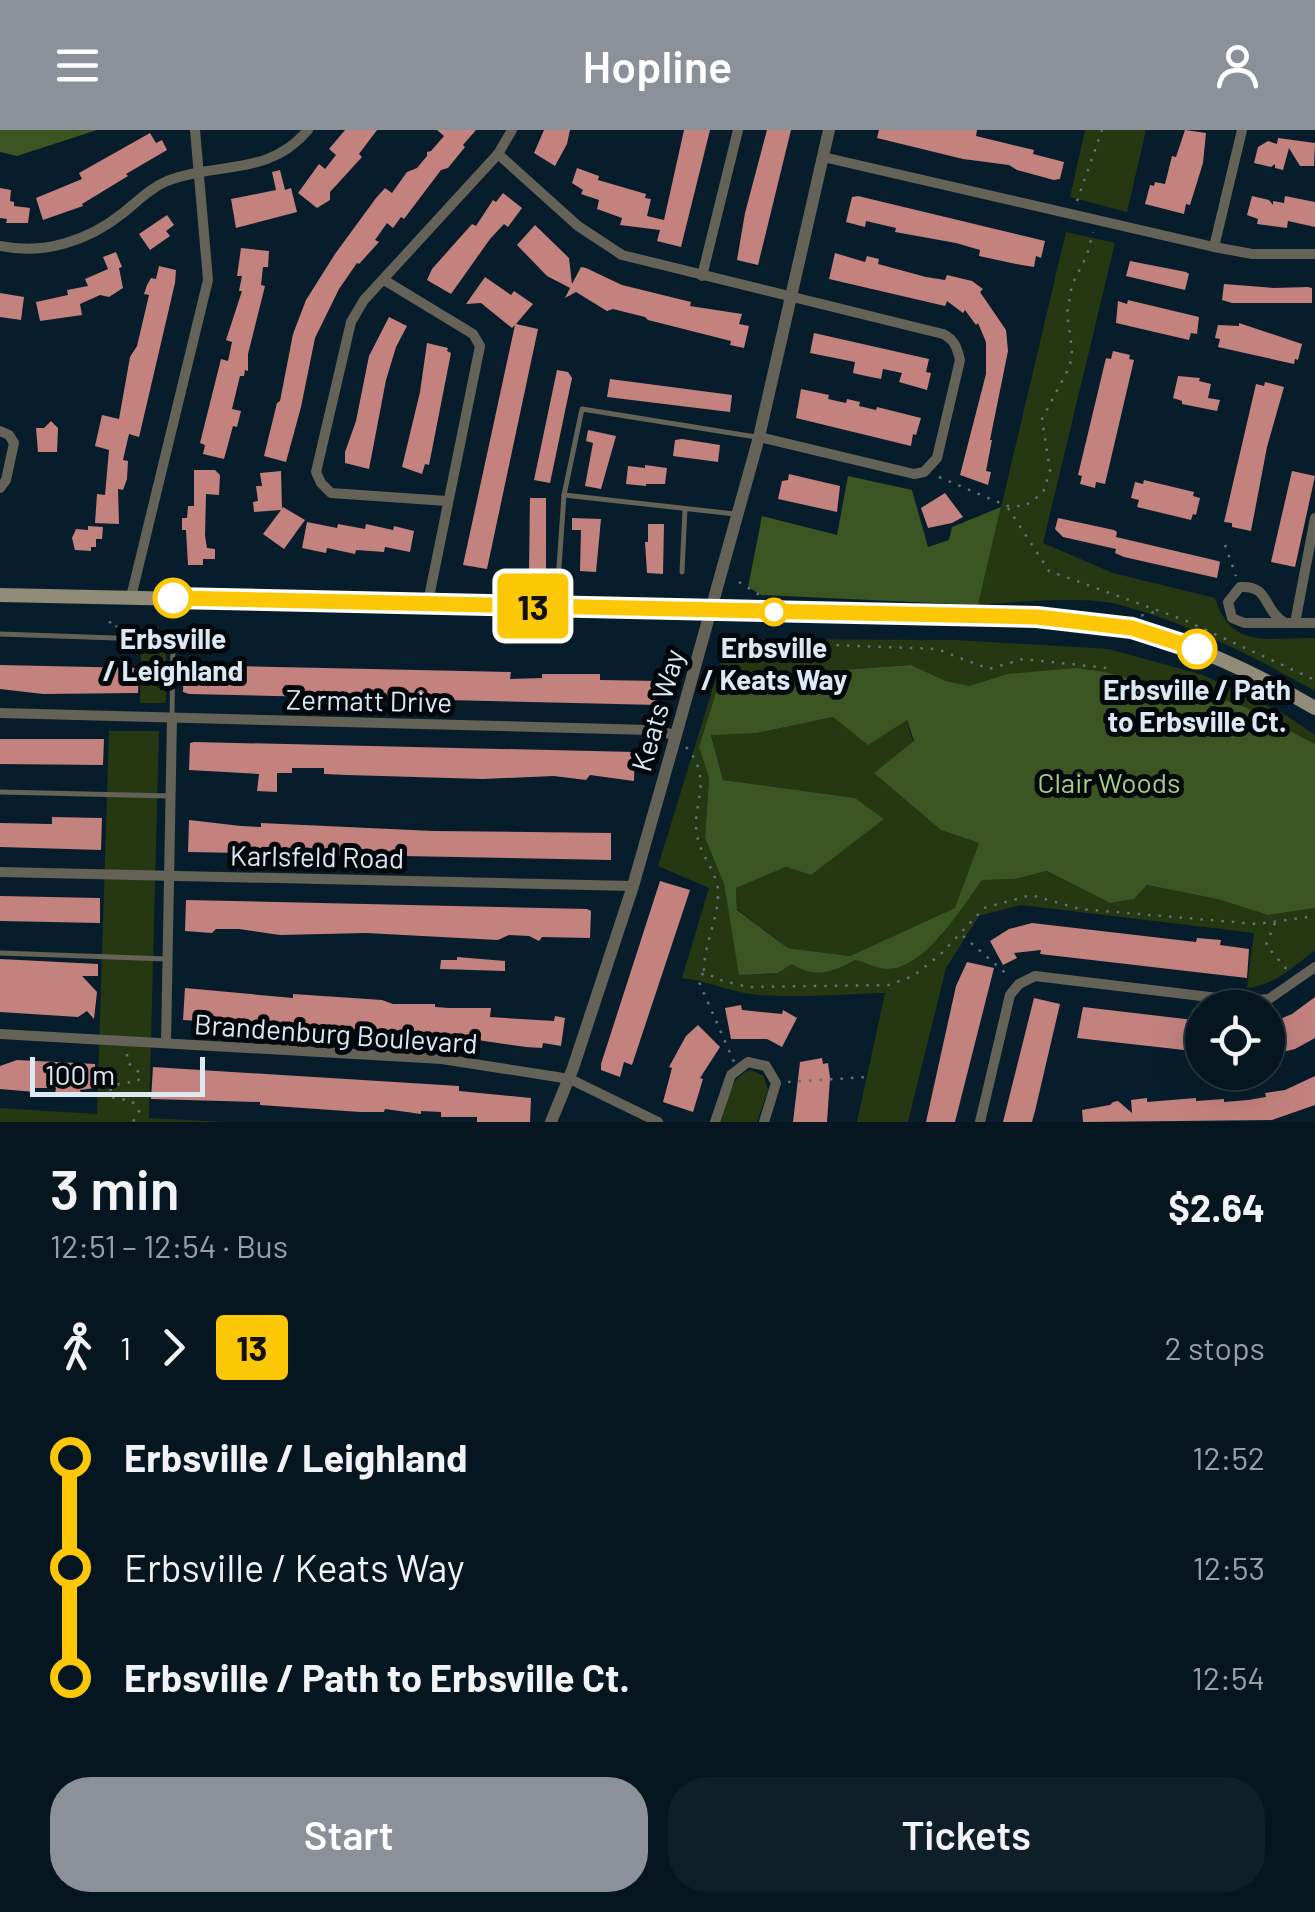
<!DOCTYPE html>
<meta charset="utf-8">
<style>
:root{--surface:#061620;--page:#0f1f29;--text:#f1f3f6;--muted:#989fa5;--line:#27353e;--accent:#8c9099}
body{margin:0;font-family:Barlow,sans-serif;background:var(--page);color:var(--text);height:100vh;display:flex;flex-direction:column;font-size:38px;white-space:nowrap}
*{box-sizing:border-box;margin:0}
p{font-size:32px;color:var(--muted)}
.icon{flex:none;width:55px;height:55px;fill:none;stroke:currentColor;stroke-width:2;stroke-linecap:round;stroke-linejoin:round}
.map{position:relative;height:992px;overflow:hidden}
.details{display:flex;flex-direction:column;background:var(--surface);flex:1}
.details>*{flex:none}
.badge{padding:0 20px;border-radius:8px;font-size:35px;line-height:65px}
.buttons{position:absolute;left:1185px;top:860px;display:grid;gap:20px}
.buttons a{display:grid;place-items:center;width:100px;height:100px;border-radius:50%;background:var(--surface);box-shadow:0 10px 40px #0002,0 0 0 2px var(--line);font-size:50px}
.scale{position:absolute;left:30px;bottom:25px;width:175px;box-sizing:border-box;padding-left:10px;border:5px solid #dce9f3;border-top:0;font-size:28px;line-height:35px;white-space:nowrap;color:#dce9f3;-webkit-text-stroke:8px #02070c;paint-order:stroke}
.map>.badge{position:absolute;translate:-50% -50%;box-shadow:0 0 0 5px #fff}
.legs{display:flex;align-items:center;gap:15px;height:110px;padding:0 50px;font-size:32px}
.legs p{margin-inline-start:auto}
.headline{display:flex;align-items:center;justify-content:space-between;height:170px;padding:0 50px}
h1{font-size:55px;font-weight:600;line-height:75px}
.primary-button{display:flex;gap:20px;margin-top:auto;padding:20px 50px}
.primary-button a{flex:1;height:115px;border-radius:40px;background:var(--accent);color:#fff;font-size:40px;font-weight:600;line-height:115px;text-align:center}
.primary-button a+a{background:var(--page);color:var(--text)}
ul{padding:0 50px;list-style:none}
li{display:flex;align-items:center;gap:35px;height:110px;font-size:38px}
li i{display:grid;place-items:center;width:15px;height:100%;margin:0 12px;background:currentColor}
li i::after{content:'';width:25px;height:25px;margin:-12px;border:8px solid;border-radius:50%;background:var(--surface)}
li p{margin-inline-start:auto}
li:first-child i{background:linear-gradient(#0000 50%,currentColor 0)}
li:last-child i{background:linear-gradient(currentColor 50%,#0000 0)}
header{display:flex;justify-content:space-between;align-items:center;height:130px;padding:0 50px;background:var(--accent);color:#fff;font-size:45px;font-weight:600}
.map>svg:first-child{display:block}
</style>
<header><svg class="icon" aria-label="menu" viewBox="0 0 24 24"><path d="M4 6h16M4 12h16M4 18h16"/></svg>Hopline<svg class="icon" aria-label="person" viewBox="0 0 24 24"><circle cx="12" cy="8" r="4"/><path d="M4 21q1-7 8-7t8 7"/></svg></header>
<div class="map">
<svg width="1315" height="992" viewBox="0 0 1315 992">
<rect width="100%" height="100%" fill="#081d2b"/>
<!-- green -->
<g fill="#253812">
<path d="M1085,0H1146L1127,82L1070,67Z"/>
<path d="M1066,102L1115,113L1043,413L1113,443L1215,468C1232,521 1268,507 1315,508V561C1253,526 1186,492 1117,474C1083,466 1015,472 978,475Z"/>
<path d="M728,509L956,510L1109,519L1203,545L1281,582L1315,605V614L1245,577L1143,550L1007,544L969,556L946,551L911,535L741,547L718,556L699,617L709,648L705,708L724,754L740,845L778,843L792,834L855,830L887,839L908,833L940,807L982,750L1015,749L1047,741L1110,773L1134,769L1147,755L1217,769L1268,785L1315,778V820C1293,837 1275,855 1247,858L1254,803L1021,775L979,786L946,838L908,992H857L885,863C840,864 795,869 751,864C727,861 706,850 682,848L709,758L658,736Z"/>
<path d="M141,515H166V573H140Z"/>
<path d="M833,587L906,589L941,700L979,713L956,778L850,826L788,818L737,779L736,758L786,737L811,745L883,688L854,668L723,650L711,604L757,603Z"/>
<path d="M109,601H159L149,988L224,992H0V978L97,984Z"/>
<path d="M751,940L764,946L768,960L757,992H721C727,973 729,946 751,940Z"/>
</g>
<!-- forest -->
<g fill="#3b5523" fill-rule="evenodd">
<path d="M0,0H97L17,26L0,22Z"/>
<path d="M848,346L912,360L928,417L949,410L952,397L1001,377L978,475L761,465L748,457L762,386L837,405Z"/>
<path d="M911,535L946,551L969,556L1007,544L1076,538L1104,542L1158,556L1206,564L1245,577L1315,614V778L1268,785L1217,769L1147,755L1134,769L1110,773L1047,741L1015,749L982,750C962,777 925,840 886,839C876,838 865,832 855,830C833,842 815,849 792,834L778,843L739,845L724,754L705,708L709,648L699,617L718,556L741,547ZM833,587L868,615L907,590L914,611L874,643L941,700L979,713L955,778L850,826L788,818L737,780L736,758L786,737L811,745L884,689L855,668L723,650L711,605L757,603Z"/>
</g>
<!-- building -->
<g fill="#c3827e">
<path d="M345,0H377L359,24L362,27L330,62V70L317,78L298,63L319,34L325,39L336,25L329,19Z"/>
<path d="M437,0H476L463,15L465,17L448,38L441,40L404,89L401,87L393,98L387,93L375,110L379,112L359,134L357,133L339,159L315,208L301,277L286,332L264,326L277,273L280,271L293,204L306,170L335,124L376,68L385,58L392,63L407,42L417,38L427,26V22L431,21L444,6Z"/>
<path d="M544,0H570L567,14L555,36L534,23Z"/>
<path d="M684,0H710L681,117L657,111L660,100L620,95L622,88L597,79L599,70L581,64L583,60L572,53L577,38L599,46L598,50L646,64L645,68L651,69L647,86L664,90Z"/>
<path d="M767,0H791L758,135L737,130L745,83Z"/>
<path d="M879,0H977L976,6L1034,20L1033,24L1064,32L1060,49L1054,50L1017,40L1009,35L963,29L877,8Z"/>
<path d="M1185,0L1206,3L1203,33L1190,75L1186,74L1184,84L1145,74L1150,55L1154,56L1155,52L1165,54L1172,26L1176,27Z"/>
<path d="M150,3L156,13L162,10L167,20L126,44L128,46L82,74L83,76L43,90L36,68L82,49L79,43Z"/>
<path d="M1278,8L1315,13L1314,36H1300L1289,18L1283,40L1275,38V34L1271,37L1254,33L1258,17L1268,11L1277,14Z"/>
<path d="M280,40L285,60L291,58L297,82L236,98L231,69L276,60L272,42Z"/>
<path d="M0,58L11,60L10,71L14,72V76L30,78L28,93H6L7,89L0,88Z"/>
<path d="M503,63L522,78L508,97L504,94L490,109L451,164L427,150L432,139L472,94L476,96L493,70L496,72Z"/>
<path d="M858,66L1045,111L1041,128L1036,126L1034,137L1016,134L979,126L980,120L956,113L895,102L896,98L866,91L865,97L846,92L852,67Z"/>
<path d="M1252,66L1269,70L1273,75V71L1284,73L1285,66L1315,72V97L1288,91L1287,98L1257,94L1258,89L1247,85Z"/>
<path d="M167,85L174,95L166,101L170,106L150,120L139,104Z"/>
<path d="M535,95L569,128L572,154L581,137L586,138L622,155L691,172L690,176L742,184L739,194L749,196L744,218L730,215L731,211L648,190L645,187L613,179L607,181L576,162L565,168L570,158L547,146L517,115Z"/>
<path d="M241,118L269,121L268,137H263L261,155L265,156L248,224V241L245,240L244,246H240L232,279L241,281L237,297L233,296L224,329L203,324L205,315L200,313L221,229L228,231L232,212L226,210L242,161H239L242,146H237Z"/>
<path d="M116,122L122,137L119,138L123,158L109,167L100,165L80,174L82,185L40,191L36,172L68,165L67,160L88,156L85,149L108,139L103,127Z"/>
<path d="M835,123L865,132L867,126L879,129L878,134L926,147L945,150L947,145L972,151L983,159L980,162L1006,200L1008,221L990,310H992L986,341L991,342L988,355L960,345L986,244V212L978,193L976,195L965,180L963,183L947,171L945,176L829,149Z"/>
<path d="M1130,131L1186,142L1189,144L1185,160L1126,146Z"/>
<path d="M159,136L176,140L175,153L140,303L139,307L129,304L123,330L128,331L127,349L123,360L118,359L119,394L95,393L97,364L105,365L109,320L95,316L102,285L119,289L130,227L137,216L149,165L144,164L147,155L151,148L156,149Z"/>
<path d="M485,147L511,165L514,161L533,174L516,194L538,199L487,439L463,435L515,195L512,198L481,173L466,174Z"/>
<path d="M1224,154L1274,158L1308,157L1312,158V173H1232L1222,170Z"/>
<path d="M0,163L24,167L21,190L0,187Z"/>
<path d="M1128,170L1199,187L1197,204L1191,203L1189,210L1116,193L1118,171L1127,174Z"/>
<path d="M389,187L407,196L396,217L386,250L369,339L345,333V322L356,291L369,226Z"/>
<path d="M1239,193L1302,214L1298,230L1295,229L1294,234L1218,217L1220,209L1215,208L1218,195L1239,196Z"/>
<path d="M814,203L929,229L926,242L931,243L927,260L899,252L902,243L883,239L881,249L866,246L853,243L855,232L810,223Z"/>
<path d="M427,213L448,218L447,221L451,223L429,335L425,334L422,344L402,337L420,262Z"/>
<path d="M1113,221L1130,225L1129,229L1134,230L1105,354L1096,352L1095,358L1080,354L1082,346L1078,345L1106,228L1111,229Z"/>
<path d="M557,240L568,242L572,248L550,353L534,350Z"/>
<path d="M1178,246L1200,248L1199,251L1211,254L1208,268L1220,270L1217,281L1182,274V271L1173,268Z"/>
<path d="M610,249L732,265L730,282L607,267Z"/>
<path d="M1265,252L1284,257L1267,317L1251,401L1232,397V393L1224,392L1256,254L1264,256Z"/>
<path d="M801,259L829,265L828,269L846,273L847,269L860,272L859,276L876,280L877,277L921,288L916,305L913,304L911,316L796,288Z"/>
<path d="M51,291L58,298L57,322H38L36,298H44Z"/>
<path d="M588,300L616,306L601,359L585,356L593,313L586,311Z"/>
<path d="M682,309L720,315L718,332L673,326L675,310Z"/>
<path d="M645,335L667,338L665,354H646V356L626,354L628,336L645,338Z"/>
<path d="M194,340H215L220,345L219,365L206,364L205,406L207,418L215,419V429H203V435H188L186,400H182V388H187L188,376H194Z"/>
<path d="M281,341L282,379L283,377L305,390L284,419L263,404L281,380L254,382L253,372L258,371L256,356H262L260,343Z"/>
<path d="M1292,341L1315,346L1295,437L1271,432Z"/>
<path d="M789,344L840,356L837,382L778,369L782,351L788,350Z"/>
<path d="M1144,350L1194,362L1193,366L1200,368L1196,385L1193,384L1191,390L1137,377L1139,370L1131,368L1135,352L1143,354Z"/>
<path d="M945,363L963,387L952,393L928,398L921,378Z"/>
<path d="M530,368H546V441H529Z"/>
<path d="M572,388L601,389L596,442L580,441L581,400H572Z"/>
<path d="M1058,388L1114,400L1117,402L1116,407L1218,431L1220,432L1217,448L1124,427L1115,423L1116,419L1063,407L1055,399Z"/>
<path d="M307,392L337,398L338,394L365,399L366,394L393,400L394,396L414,401L410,422L385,417L384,422L356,420L355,424L327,418L326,423L302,418Z"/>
<path d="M648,394H664L663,444L647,443L645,412H648Z"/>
<path d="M88,396L103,397L102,409H96V417H91V421L75,420L72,408L76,399L88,400Z"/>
<path d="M0,535L139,538L138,563L43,564L0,559Z"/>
<path d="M184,535L511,542L510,549L542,548V544H600V550L659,551V575L189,564L183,562Z"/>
<path d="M0,609H104L103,635L0,634Z"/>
<path d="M194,612L635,622L634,651L590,645L586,650L554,646L483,649L347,645L324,644V638H292V643H277V662L257,661L259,644L189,640L190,613Z"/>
<path d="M52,687L102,688L101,720L0,717V693L52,694Z"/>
<path d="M189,690L241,696L261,697V693L433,701L611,703V730L188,722Z"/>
<path d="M660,751L690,760L632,935L624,932L620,947L601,940V934Z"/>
<path d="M0,766L100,768V793L0,791Z"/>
<path d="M186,770L587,779L591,781L590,808L542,807L539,811L529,806L509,805L498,810L366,803L280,805L239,799H216L212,803L185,801Z"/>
<path d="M1032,793L1196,812L1197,808L1221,810L1220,815L1249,819L1247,848L1040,824L1041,820L1014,823L1017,828L1003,835L990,811L1009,799Z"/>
<path d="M457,827L505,831V841L440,839L441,830H457Z"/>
<path d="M0,829L98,834V846H82L97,862L94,889L87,881L78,887L0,882Z"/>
<path d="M967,832L994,838L955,992H926L956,856Z"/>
<path d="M185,858L293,868V864L382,870L393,874H435V877L449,878H491L490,887L554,891L555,886L565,888L561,916L543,913L542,918L526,917L436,904L183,890Z"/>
<path d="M1315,867V908L1295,919L1270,925L1268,894L1292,884Z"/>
<path d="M1034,868L1060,874L1035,981L1032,992H1003Z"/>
<path d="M741,875L742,880L782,884L783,880L797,888L782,917L767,909H731L725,878Z"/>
<path d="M1083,877L1202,891V922L1077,908Z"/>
<path d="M698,895L720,917L700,948L703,949L693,982L663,972L672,938L669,937L686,906Z"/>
<path d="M822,928L823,934L828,933L830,948L827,992H793L800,932Z"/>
<path d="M17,930L95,934V958L80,960L81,964H55L56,958H35V962L0,959V936Z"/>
<path d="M153,937L459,956V961L531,968L530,992H477V987H441V982L421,981V984L385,979L384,982H360L260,975V972L151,969Z"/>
<path d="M1315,946V975L1272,990L1083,992L1082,980L1110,975L1113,972L1118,971L1132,983L1131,970L1147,968V972L1196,968V971L1224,969V972L1248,970L1266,967L1265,963L1285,960Z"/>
</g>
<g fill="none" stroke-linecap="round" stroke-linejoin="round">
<!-- path -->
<g stroke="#5f717d" stroke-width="2.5" stroke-dasharray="2.5 8" stroke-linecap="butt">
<path d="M1077,71L1102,0"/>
<path d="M939,347L1007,376H1025L1043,363L1050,341L1042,289L1070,236L1072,220L1067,183L1072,155L1087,125L1093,102"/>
<path d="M1008,378L1049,441L1184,490L1315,550"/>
<path d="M1225,415L1236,446"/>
<path d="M739,452L764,468"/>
<path d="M1131,488L1159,481"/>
<path d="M110,491V496L140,499"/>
<path d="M721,517L805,514L937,519L989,539L1023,529L1107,538"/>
<path d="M151,518L165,567"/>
<path d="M686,617C717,653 687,677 699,713C704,730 719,746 718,764C718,790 704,814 704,840L716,849L748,857L889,855L913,846L940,825L984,778L1031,765L1080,779L1257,794L1315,786"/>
<path d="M1275,793L1266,815L1289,842"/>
<path d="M963,806L1010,847"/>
<path d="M703,843L699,852L734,932"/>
<path d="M127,924V932L141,944L138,951L114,955L109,962L111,967L132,971L139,981L133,992"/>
<path d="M788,952L867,947"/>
</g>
<!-- service -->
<g stroke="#656257" stroke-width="5">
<path d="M564,365L735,384"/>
<path d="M559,437L564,365L582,279L756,307"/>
<path d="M682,442L685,379"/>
<path d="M0,504L173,510L172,588"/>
<path d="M0,662L171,666"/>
<path d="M0,823L167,829"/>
</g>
<!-- minor -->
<g stroke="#656257" stroke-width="10">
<path d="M498,24L578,96L622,125L943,204C955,210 957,218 960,230L937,328L924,342L914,344L759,307"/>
<path d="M823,27L1214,117L1252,124H1315"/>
<path d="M0,116C44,125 88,111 123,83C137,72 150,58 167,51C220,31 268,47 308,0"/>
<path d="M1214,117L1242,0"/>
<path d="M702,146L738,0"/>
<path d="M384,150L473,204L480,216L428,472"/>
<path d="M0,301L9,305L14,313L6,350L0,358"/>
<path d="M447,371L331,363L321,353L316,342L351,192L364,170L498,24L512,0"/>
<path d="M131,467L208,150L195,0"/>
<path d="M1285,493C1262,479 1270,455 1240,457L1228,472L1232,488L1244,493H1315"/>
<path d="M1295,493L1315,388"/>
<path d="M0,583L650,600L676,605"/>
<path d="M0,742L633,756"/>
<path d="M0,904L442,929L570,949L658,992"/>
<path d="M166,913L172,588"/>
<path d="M715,992L731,945L748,932L766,936L776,953L764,992"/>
<path d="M980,992L1010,865L1019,854L1035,846L1243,871L1269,869L1315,837"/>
</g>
<!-- tertiary -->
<path stroke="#656257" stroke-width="12" d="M551,992L573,938L633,756L676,605L759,307L829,0"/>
<!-- secondary -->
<path stroke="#918b79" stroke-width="14" d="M0,465L1037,487C1150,496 1217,521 1315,578"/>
</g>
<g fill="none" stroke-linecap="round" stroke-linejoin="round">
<defs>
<path id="line-1" d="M173,468L1037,487L1132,498L1197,519"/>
</defs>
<!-- line-1 casing -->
<use href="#line-1" stroke="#fff" stroke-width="22"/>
<!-- line-1 -->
<use href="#line-1" stroke="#fcc707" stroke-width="15"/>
</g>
<!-- markers -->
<g fill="#fff" stroke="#fcc707" stroke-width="5">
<circle cx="173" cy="468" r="18"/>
<circle cx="774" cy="482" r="12"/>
<circle cx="1197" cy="519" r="18"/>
</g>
<g text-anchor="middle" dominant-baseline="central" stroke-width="10" stroke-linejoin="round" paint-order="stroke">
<!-- stop labels -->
<g font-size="28" font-weight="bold" fill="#dce9f3" stroke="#02070c">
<text x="173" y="508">Erbsville<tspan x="173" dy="32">/ Leighland</tspan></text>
<text x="774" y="517">Erbsville<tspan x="774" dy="32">/ Keats Way</tspan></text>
<text x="1197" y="559">Erbsville / Path<tspan x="1197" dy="32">to Erbsville Ct.</tspan></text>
</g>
<!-- street labels -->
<g font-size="28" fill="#dce9f3" stroke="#02070c">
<text transform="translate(369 570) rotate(1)">Zermatt Drive</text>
<text transform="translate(657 580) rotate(-74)">Keats Way</text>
<text transform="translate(317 726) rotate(1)">Karlsfeld Road</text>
<text transform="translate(336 903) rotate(4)">Brandenburg Boulevard</text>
</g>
<!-- park labels -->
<g font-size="28" fill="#a7d084" stroke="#02070c">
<text x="1109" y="652">Clair Woods</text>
</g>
</g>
</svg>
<div class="buttons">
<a><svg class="icon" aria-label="locate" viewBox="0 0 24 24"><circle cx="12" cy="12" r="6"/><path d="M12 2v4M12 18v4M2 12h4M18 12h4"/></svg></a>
</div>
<div class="scale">100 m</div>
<b class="badge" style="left:533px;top:476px;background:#fcc707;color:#111">13</b>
</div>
<section class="details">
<div class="headline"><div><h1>3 min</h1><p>12:51 – 12:54 · Bus</p></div><b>$2.64</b></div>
<div class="legs"><svg class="icon" aria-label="walk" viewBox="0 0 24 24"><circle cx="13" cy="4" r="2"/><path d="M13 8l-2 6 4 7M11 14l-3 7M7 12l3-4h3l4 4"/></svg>1<svg class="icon" aria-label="forward" viewBox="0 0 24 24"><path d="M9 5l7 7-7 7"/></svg><b class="badge" style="background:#fcc707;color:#111">13</b><p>2 stops</p></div>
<ul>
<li><i style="color:#fcc707"></i><b>Erbsville / Leighland</b><p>12:52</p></li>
<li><i style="color:#fcc707"></i><span>Erbsville / Keats Way</span><p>12:53</p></li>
<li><i style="color:#fcc707"></i><b>Erbsville / Path to Erbsville Ct.</b><p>12:54</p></li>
</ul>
<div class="primary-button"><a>Start</a><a>Tickets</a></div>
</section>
